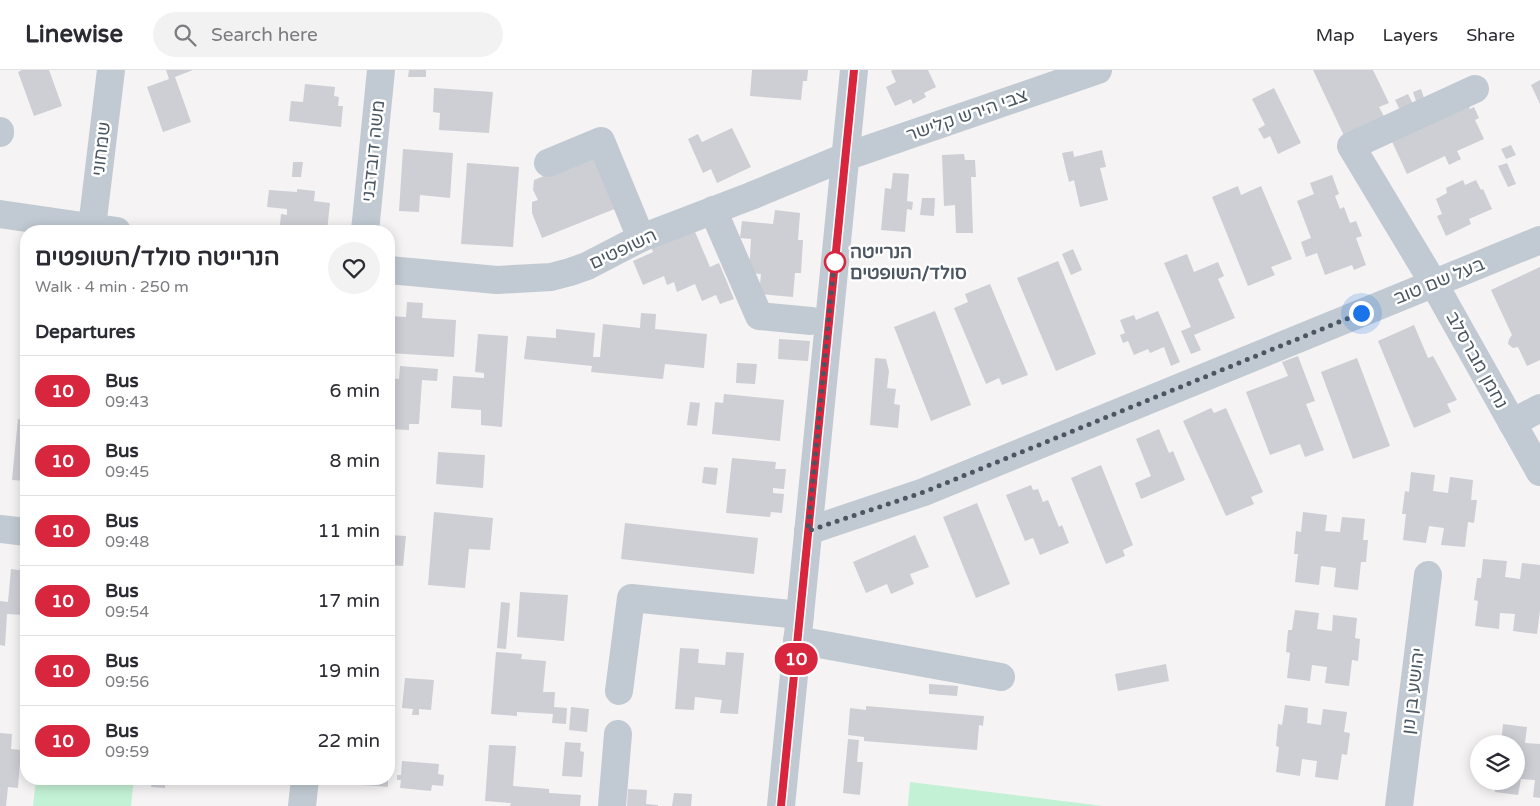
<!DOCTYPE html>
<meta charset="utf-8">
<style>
:root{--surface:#fff;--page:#f2f2f3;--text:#2b2b33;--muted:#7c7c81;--line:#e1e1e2}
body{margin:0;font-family:"Varela Round",Heebo,sans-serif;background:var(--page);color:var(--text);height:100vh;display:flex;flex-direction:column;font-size:19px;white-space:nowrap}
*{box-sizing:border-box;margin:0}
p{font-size:16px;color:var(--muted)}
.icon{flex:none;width:28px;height:28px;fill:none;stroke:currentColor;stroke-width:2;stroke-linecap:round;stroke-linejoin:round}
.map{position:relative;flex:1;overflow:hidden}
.panel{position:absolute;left:20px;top:155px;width:375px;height:560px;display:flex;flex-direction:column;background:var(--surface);border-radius:20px;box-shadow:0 2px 12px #0003}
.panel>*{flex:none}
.badge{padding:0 10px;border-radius:16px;font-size:18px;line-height:32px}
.tools{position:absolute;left:1470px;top:665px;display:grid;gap:10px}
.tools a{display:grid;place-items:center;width:55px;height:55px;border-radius:50%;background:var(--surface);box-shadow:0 2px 12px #0003;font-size:25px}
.you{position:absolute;width:25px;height:25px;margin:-12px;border:4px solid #fff;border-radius:50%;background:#1a73e8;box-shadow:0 0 0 8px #1a73e833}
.map>.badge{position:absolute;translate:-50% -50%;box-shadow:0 0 0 2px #fff}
h2{padding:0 15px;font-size:19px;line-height:45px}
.round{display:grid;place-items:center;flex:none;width:52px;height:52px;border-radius:26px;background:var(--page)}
.overview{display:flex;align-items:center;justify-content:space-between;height:85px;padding:0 15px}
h1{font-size:24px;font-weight:700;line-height:38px}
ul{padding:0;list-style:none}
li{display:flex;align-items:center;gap:15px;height:70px;padding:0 15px;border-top:1px solid var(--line)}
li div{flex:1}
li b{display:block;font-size:19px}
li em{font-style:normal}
li .badge{min-width:55px;font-weight:700;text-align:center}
header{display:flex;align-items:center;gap:30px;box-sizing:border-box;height:70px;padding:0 25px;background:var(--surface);border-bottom:1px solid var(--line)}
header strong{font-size:24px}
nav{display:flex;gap:28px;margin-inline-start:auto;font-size:18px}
.search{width:350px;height:45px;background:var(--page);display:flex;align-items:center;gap:12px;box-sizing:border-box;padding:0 18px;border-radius:28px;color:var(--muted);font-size:19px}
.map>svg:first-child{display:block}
</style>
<header>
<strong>Linewise</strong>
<div class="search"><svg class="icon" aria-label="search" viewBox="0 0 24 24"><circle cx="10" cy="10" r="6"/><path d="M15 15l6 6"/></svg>Search here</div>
<nav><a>Map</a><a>Layers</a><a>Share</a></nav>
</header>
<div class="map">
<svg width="1540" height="736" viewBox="0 0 1540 736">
<rect width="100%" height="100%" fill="#f5f3f3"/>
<!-- green -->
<g fill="#c3f1d5">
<path d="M36,709H134L131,736H33Z"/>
<path d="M910,712L1103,736H908Z"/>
</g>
<!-- building -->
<g fill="#cdcfd5">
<path d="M22,0H49L62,36L34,46L18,2Z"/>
<path d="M166,0H193L175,7L191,52L163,62L147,17L169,9Z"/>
<path d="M409,0H426V7H408Z"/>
<path d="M752,0H808L807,11H803L801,30L750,26Z"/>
<path d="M893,0H928L936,17L924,23L926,27L913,34L911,29L895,36L886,17L896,12L891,1Z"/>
<path d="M1313,0H1373L1389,33L1379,37L1387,52L1347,72Z"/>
<path d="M1540,10V34L1531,15Z"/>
<path d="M305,14L335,17L334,26L339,27L338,36H343L341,57L289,51L291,31L303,32Z"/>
<path d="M434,18L493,22L489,63L439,60L440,43L433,42Z"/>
<path d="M1274,18L1301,73L1278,84L1270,66L1264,69L1258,59L1265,55L1252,29Z"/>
<path d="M1421,19L1425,31L1417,34L1413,22Z"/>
<path d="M1408,24L1415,38L1402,44L1395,30Z"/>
<path d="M1466,30L1470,39L1474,37L1479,48L1475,50L1484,69L1457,81L1461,89L1449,95L1445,86L1407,104L1389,65Z"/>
<path d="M732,58L751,97L717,113L711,99L703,103L688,69L698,64L702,72Z"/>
<path d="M1511,75L1516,85L1506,89L1501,79Z"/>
<path d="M403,79L453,83L450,128L420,125L419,142L399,141Z"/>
<path d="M1102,80L1106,97L1100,98L1108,130L1080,137L1074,110L1069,112L1062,83L1073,81L1074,87Z"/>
<path d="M964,84L965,90H975L976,107H971L973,163H956L955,135L944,136L942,85Z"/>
<path d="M596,85L617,138L542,168L532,143V132L538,130L533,120L534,110Z"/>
<path d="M293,92H303L301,107H292Z"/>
<path d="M467,93L519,97L513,177L461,174Z"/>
<path d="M1507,93L1516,114L1508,117L1498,96Z"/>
<path d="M893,103L909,104L907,131L913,132L912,140L907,139L905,162L881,160L885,118L891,119Z"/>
<path d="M1332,105L1339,124L1335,126L1340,139L1344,137L1350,153L1356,151L1362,166L1356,168L1366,195L1354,200L1352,195L1325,205L1317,183L1306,187L1301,172L1311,168L1297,131L1314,124L1310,113Z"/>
<path d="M1463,110L1465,115L1476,110L1481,120L1483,119L1492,139L1469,149L1471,154L1446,166L1437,146L1442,144L1436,129L1447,123L1446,118Z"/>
<path d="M1238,116L1241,125L1261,116L1292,189L1271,197L1275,205L1248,216L1212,127Z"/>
<path d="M297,119L315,121L314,131L330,133L327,161H318L319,159L280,155L281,144L287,145V139L267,137L269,120L297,122Z"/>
<path d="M922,128H935L934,146L920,145Z"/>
<path d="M775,140L800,143L798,170H803L801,203H795L793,227L759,224L761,204L749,203L751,169L740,168L742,151L773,154Z"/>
<path d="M693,157L710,197L719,193L734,229L720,234L716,225L702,231L695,214L677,222L674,212L667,215L664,206L643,215L633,191L653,182L650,175Z"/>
<path d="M1073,179L1082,200L1071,205L1062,184Z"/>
<path d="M1187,184L1194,202L1218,192L1224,206L1218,209L1235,248L1194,265L1201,280L1191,284L1181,261L1191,257L1164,193Z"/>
<path d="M1058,191L1096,284L1056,301L1017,208Z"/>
<path d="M1540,197V290L1527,296L1518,277L1513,278L1508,274L1509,269L1512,265L1491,220Z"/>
<path d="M990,214L1028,305L1002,315L999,308L986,314L954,238L968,232L965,224Z"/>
<path d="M407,232L423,233L422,248L456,250L454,287L389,283V246L406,247Z"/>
<path d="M935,241L971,335L931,351L894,257Z"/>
<path d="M1158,241L1180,292L1171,296L1164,277L1150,283L1148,279L1134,285L1128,271L1123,273L1120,265L1125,263L1120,250L1134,245L1136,250Z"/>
<path d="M641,243L656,244L655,259L707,264L704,298L665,294L663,309L591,302L592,296L524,289L527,266L556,268V259L595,263L593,287H600L603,254L640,258Z"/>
<path d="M1414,255L1428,288L1433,286L1457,330L1447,334L1451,342L1414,358L1378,271Z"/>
<path d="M478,264L508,266L502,357L481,355V340L451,338L453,306L484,308V303L475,302Z"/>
<path d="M779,269L810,271L808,291L778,289Z"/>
<path d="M1298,286L1315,331L1306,334L1324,380L1305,387L1300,374L1270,385L1246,322L1288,306L1282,292Z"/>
<path d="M875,288L886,289L889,301L887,318L896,319L894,334L900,335L898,358L870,355Z"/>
<path d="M1357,288L1390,376L1353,389L1321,302Z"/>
<path d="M737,293L757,294L755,314L736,313Z"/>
<path d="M400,296L438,299L437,311L422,310L419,354H409V360L389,359V308L399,309Z"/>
<path d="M724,324L784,330L780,371L712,364L715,332L723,333Z"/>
<path d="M690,332L700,333L697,356L687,355Z"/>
<path d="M1211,338L1214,343L1226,338L1263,422L1251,427L1254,434L1226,446L1183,351Z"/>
<path d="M18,349L26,350V411L12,410Z"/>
<path d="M1159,359L1169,383L1173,381L1185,410L1141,429L1135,413L1151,406L1136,369Z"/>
<path d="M438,382L485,385L483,418L436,414Z"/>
<path d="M732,388L776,392L775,399H786L784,419L773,418V423L784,424L782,443L771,442L770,447L726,443Z"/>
<path d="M1101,395L1133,475L1123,480L1125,486L1106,494L1071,408Z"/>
<path d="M704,397L718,398L716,415L702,413Z"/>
<path d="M1411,402L1435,405L1433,421L1448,423L1450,407L1473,410L1471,430H1477L1474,453L1468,452L1465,477L1441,475L1444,458L1429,456L1426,473L1403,470L1406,444H1402L1405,421L1409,422Z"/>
<path d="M1031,415L1033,420L1038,419L1043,432L1048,430L1059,457L1062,455L1069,473L1040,485L1033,468L1025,471L1006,425Z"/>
<path d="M977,433L1010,514L976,528L943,447Z"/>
<path d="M434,442L493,448L490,480L469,479L465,518L428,515Z"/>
<path d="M1303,442L1327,445L1325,461L1340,462L1342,447L1365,449L1363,470H1368L1366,492H1361L1358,520L1334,517L1336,498L1321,496L1319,515L1295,512L1298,484H1294L1296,461L1301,462Z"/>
<path d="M625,453L758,468L754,504L621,489Z"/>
<path d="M389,465L406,466L403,496L389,495Z"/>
<path d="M915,465L929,497L910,504L914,514L891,524L887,514L866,523L853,492Z"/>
<path d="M1483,489L1507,491L1505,507L1520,509L1522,493L1540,495V540L1537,564L1513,561L1515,544L1500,543L1499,559L1475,556L1478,531L1474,530L1477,508H1481Z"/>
<path d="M11,499L26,501V545L7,544L5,576L0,575V531L8,532Z"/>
<path d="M520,522L568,525L564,571L517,567Z"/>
<path d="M501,532L510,533L506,579L497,578Z"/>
<path d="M389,540H394L390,585H389Z"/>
<path d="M1295,540L1319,543L1317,559L1332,561L1333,545L1357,548L1355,568L1360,569L1358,591L1352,590L1349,616L1325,613L1327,597L1312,595L1310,611L1287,608L1290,583L1286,582L1288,560H1292Z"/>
<path d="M680,578L699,579L698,593L725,595L726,582L744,583L738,644L720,643L722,630L695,627L694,640L675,639Z"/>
<path d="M496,582L522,584L521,589L546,591L543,622H555L554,637L567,638L566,654L552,653L553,644L517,642V646L491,644Z"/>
<path d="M1166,594L1169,611L1118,621L1115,604Z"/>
<path d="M405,608L434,610L431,640L419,639V645H412L413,639L402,638Z"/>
<path d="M929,614L958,616L957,626L929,624Z"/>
<path d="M1285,635L1308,638L1307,653L1321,655L1323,639L1347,642L1344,662L1350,663L1347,685L1342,684L1338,710L1315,707L1317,691L1302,689L1300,706L1276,702L1279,677L1276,676L1278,654L1282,655Z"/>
<path d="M866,636L984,646L983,656L979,655L977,680L864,671V667L848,665L850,638L866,640Z"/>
<path d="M571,637L589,639L587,662L569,660Z"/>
<path d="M1503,654L1527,657L1525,673L1540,674V728L1533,727L1535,710L1521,709L1518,725L1495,722L1496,711H1516V674H1501Z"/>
<path d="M0,663L12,664L11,679L21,680L18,718L8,717L6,736H0Z"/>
<path d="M848,669L859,670L857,692H863L860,725L843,723Z"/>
<path d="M565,672L581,673L580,681L584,682L582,707L562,706Z"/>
<path d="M489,675L516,676L513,716L549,719V723L581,725L580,736H510L511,733L485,731Z"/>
<path d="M402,691L439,694L438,704L444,705L443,716L432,715L431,721L400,718L401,710H397V705H401Z"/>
<path d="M340,709H388V717L339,713Z"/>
<path d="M152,710L165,711V718L151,717Z"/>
<path d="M628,719L647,720L646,734L658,735V736H627Z"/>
<path d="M674,723L692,724L691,736H672Z"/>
</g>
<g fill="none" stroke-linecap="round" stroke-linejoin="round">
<!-- minor -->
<g stroke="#c1cad2" stroke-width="28">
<path d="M1475,19L1351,76L1434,214L1540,402"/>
<path d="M0,63V61"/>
<path d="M548,93L601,71L641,168"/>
<path d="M713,140L759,246L811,251"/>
<path d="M0,144L117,161"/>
<path d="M92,157L111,0"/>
<path d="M365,161L381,0"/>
<path d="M389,200L497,210L551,207L570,202L587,196L641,168L751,126L845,87L1098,0"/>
<path d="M1512,353L1540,338"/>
<path d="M0,459L26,462"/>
<path d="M808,461L924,422L1540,170"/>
<path d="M797,570L1001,607"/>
<path d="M619,621L631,528L800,545"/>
<path d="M302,736L305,709"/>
<path d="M612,736L618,664"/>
<path d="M781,736L854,0"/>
<path d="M1399,736L1428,505"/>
</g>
</g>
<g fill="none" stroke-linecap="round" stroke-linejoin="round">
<defs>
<path id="line" d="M781,736L854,0"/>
</defs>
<!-- line casing -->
<use href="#line" stroke="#fff" stroke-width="11"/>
<!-- line -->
<use href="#line" stroke="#d7263d" stroke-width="8"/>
<!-- walk -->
<path stroke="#4a5661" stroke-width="5" stroke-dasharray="0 9" d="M835,192V185L808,461L924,422L1361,243"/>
</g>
<!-- markers -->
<circle fill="#fff" stroke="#d7263d" stroke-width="2.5" cx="835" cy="192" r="10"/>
<g text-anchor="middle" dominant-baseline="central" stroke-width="5" stroke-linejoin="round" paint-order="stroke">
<!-- street labels -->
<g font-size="18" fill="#4a5661" stroke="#fff">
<text transform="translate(967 45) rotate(-19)">צבי הירש קלישר</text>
<text transform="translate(101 79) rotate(-83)">שמחוני</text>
<text transform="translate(373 81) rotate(-84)">משה דובדבני</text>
<text transform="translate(623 179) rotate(-25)">השופטים</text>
<text transform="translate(1439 211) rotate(-22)">בעל שם טוב</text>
<text transform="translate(1477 290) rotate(61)">נחמן מברסלב</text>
<text transform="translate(1413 621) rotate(-83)">יהושע בן נון</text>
</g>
<!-- stop labels -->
<g font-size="18" font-weight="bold" fill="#4a5661" stroke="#fff" text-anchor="start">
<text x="850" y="182">הנרייטה<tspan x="850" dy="21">סולד/השופטים</tspan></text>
</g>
</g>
</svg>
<div class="tools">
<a><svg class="icon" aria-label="layers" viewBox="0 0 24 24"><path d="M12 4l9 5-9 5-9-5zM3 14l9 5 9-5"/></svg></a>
</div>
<div class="you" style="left:1361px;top:243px"></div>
<b class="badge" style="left:796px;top:589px;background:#d7263d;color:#fff">10</b>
<section class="panel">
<div class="overview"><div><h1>הנרייטה סולד/השופטים</h1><p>Walk · 4 min · 250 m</p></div><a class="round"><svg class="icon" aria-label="heart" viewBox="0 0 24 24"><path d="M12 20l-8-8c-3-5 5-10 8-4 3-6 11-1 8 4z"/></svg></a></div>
<h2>Departures</h2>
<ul>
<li><span class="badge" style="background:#d7263d;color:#fff">10</span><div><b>Bus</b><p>09:43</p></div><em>6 min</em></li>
<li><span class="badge" style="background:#d7263d;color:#fff">10</span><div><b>Bus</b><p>09:45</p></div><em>8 min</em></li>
<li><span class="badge" style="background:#d7263d;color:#fff">10</span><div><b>Bus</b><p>09:48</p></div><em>11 min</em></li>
<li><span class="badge" style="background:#d7263d;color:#fff">10</span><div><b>Bus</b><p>09:54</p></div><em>17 min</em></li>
<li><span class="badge" style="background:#d7263d;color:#fff">10</span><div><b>Bus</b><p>09:56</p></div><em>19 min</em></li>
<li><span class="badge" style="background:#d7263d;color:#fff">10</span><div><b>Bus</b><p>09:59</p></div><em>22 min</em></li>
</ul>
</section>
</div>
